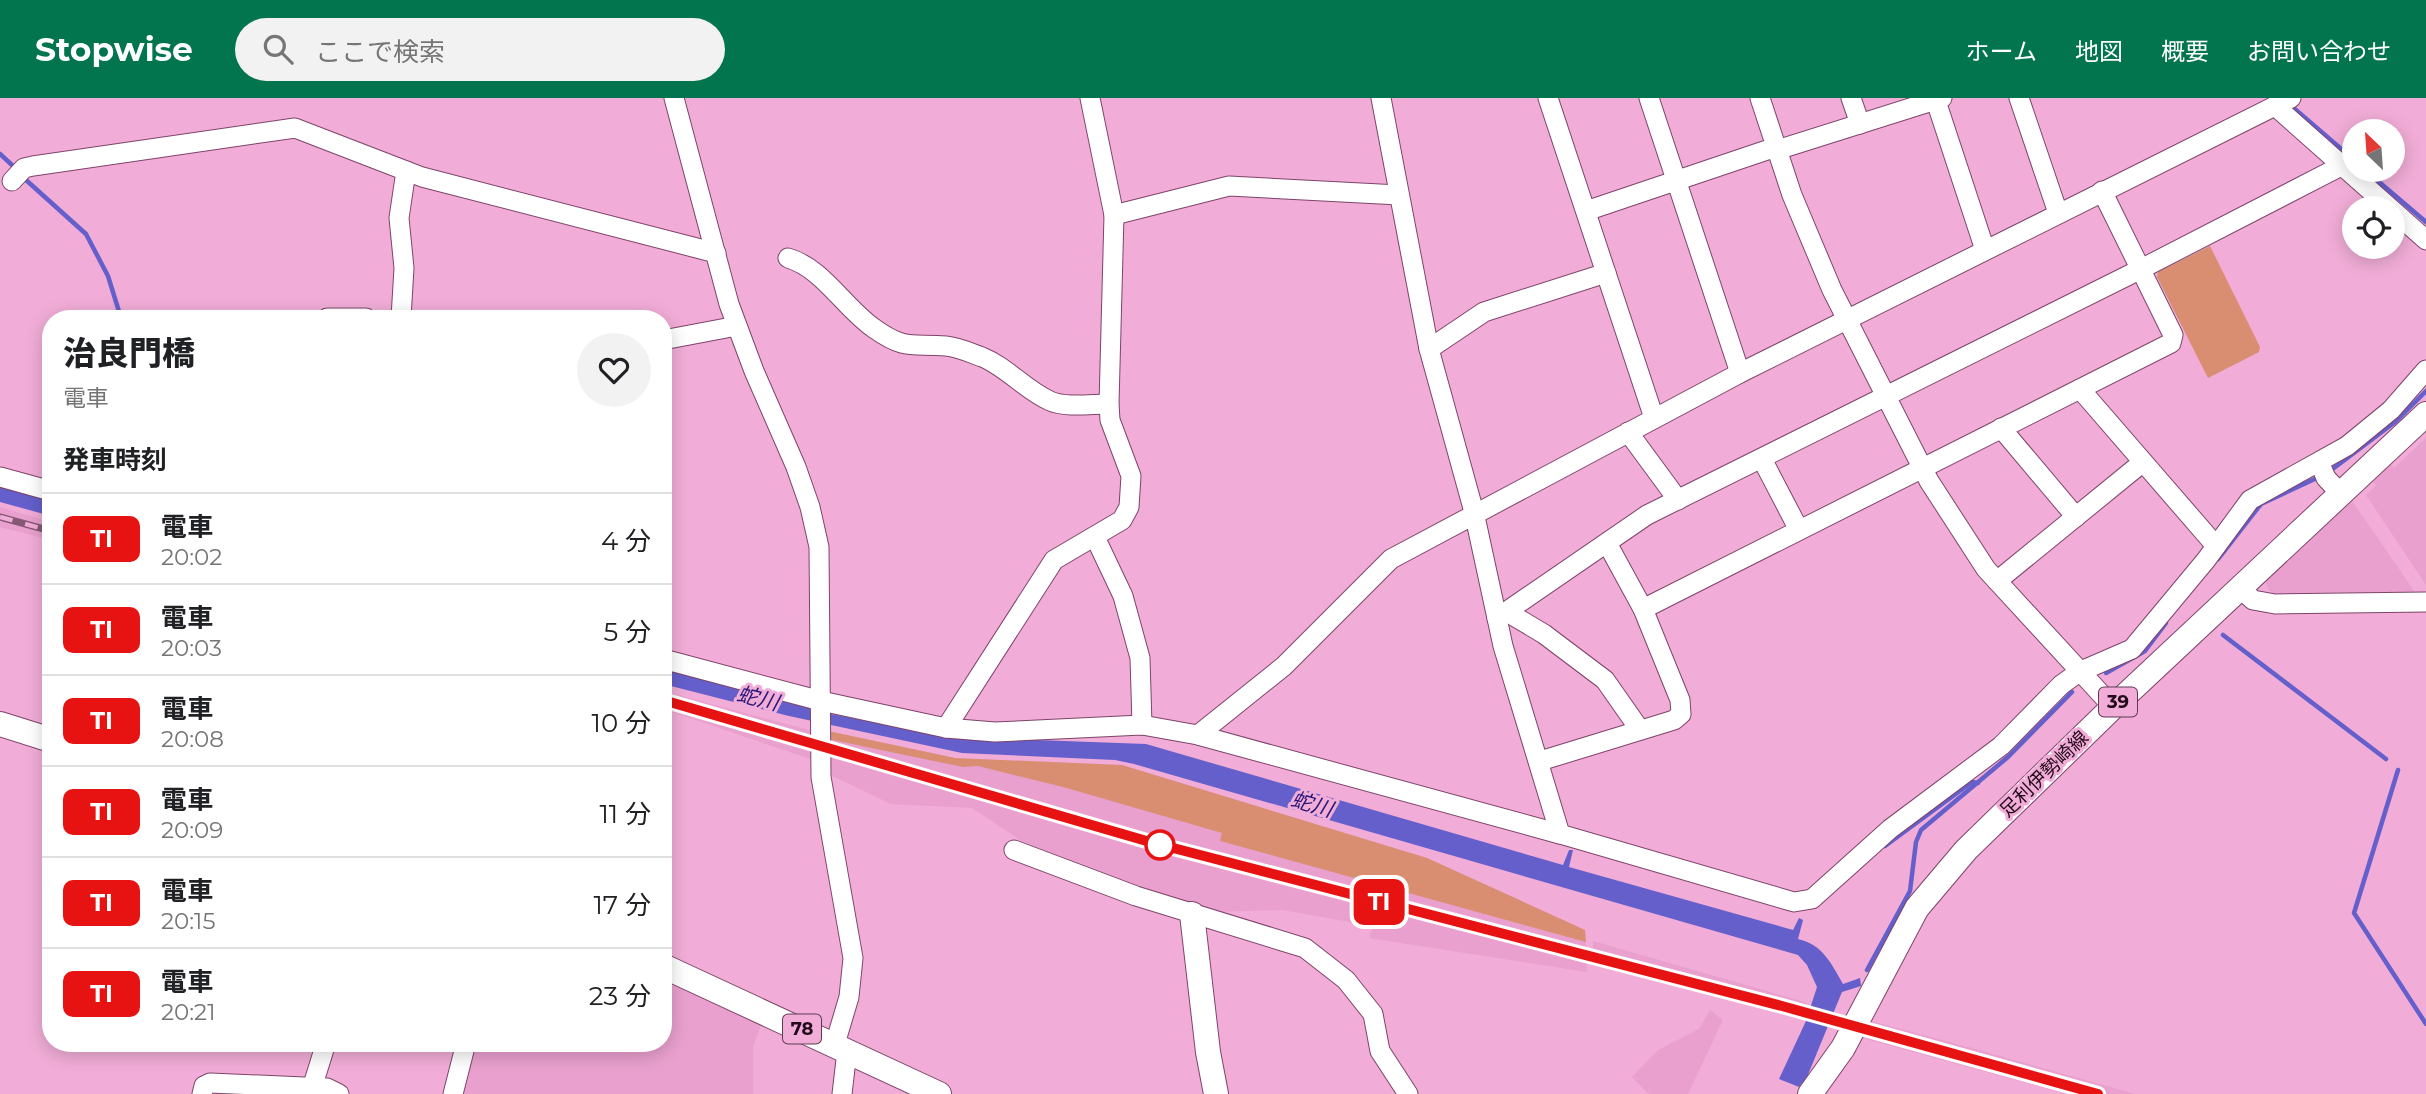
<!DOCTYPE html>
<html lang="ja">
<meta charset="utf-8">
<style>
:root{--surface:#fff;--page:#f2f2f2;--text:#202124;--muted:#757577;--line:#e0e0e0;--accent:#02744e}
body{margin:0;font-family:Montserrat,"Noto Sans JP",sans-serif;background:var(--page);color:var(--text);height:100vh;display:flex;flex-direction:column;font-size:26px;white-space:nowrap}
*{box-sizing:border-box;margin:0}
p{font-size:23px;color:var(--muted)}
.icon{flex:none;width:38px;height:38px;fill:none;stroke:currentColor;stroke-width:2;stroke-linecap:round;stroke-linejoin:round}
.map{position:relative;flex:1;overflow:hidden}
.drawer{position:absolute;left:42px;top:212px;width:630px;height:742px;display:flex;flex-direction:column;background:var(--surface);border-radius:28px;box-shadow:0 4px 18px #0003}
.drawer>*{flex:none}
.badge{padding:0 14px;border-radius:10px;font-size:24px;line-height:46px}
.needle{width:46px;rotate:335deg}
.controls{position:absolute;left:2342px;top:21px;display:grid;gap:14px}
.controls a{display:grid;place-items:center;width:63px;height:63px;border-radius:50%;background:var(--surface);box-shadow:0 4px 18px #0003;font-size:35px}
.map>.badge{position:absolute;translate:-50% -50%;box-shadow:0 0 0 4px #fff}
h2{padding:0 21px;font-size:26px;line-height:63px}
.round{display:grid;place-items:center;flex:none;width:74px;height:74px;border-radius:37px;background:var(--page)}
.headline{display:flex;align-items:center;justify-content:space-between;height:119px;padding:0 21px}
h1{font-size:33px;font-weight:800;line-height:52px}
ul{padding:0;list-style:none}
li{display:flex;align-items:center;gap:21px;height:91px;padding:0 21px;border-top:2px solid var(--line)}
li div{flex:1}
li b{display:block;font-size:26px}
li em{font-style:normal}
li .badge{min-width:77px;font-weight:700;text-align:center}
header{display:flex;align-items:center;gap:42px;box-sizing:border-box;height:98px;padding:0 35px;background:var(--accent);color:#fff}
header strong{font-size:33px}
nav{display:flex;gap:38px;margin-inline-start:auto;font-size:24px}
.search{width:490px;height:63px;background:var(--page);display:flex;align-items:center;gap:18px;box-sizing:border-box;padding:0 24px;border-radius:38px;color:var(--muted);font-size:26px}
.map>svg:first-child{display:block}
</style>
<header>
<strong>Stopwise</strong>
<div class="search"><svg class="icon" aria-label="search" viewBox="0 0 24 24"><circle cx="10" cy="10" r="6"/><path d="M15 15l6 6"/></svg>ここで検索</div>
<nav><a>ホーム</a><a>地図</a><a>概要</a><a>お問い合わせ</a></nav>
</header>
<div class="map">
<svg width="2426" height="996" viewBox="0 0 2426 996">
<rect width="100%" height="100%" fill="#f1add7"/>
<!-- built -->
<g fill="#e9a0ce">
<path d="M2426,340V487L2366,397L2376,387L2371,380L2388,364L2394,370Z"/>
<path d="M2350,400L2417,497L2278,499L2269,492L2265,483Z"/>
<path d="M0,409L51,424V442L0,429Z"/>
<path d="M663,593L813,633L812,658L810,661L663,611Z"/>
<path d="M828,633L955,660L1122,667L1427,760L1585,832L1587,874L1369,840L1373,828L1282,812L1215,814L1128,785L1023,744L972,710L891,706L828,676Z"/>
<path d="M1593,843L1805,904L1810,908L1806,923L1593,865Z"/>
<path d="M663,882L761,927L753,949V996H462L474,945H663Z"/>
<path d="M1710,912L1723,922L1688,996H1649L1632,979L1658,952L1699,931Z"/>
<path d="M1868,922L1979,952L2135,996H2066L1858,939Z"/>
</g>
<!-- green -->
<g fill="#d98e72">
<path d="M2210,148L2260,249L2259,254L2208,280L2157,179L2158,174Z"/>
<path d="M828,633L955,660L1122,667L1427,760L1585,832L1586,844L1220,743L1222,735L1063,689L978,668L963,669L828,641Z"/>
</g>
<!-- water -->
<g fill="#645fcb">
<path d="M0,389L51,403V418L0,404Z"/>
<path d="M663,571L831,616L951,639L1146,646L1563,767L1569,752H1573L1569,769L1793,832L1799,820L1803,822L1798,841C1823,847 1831,865 1843,886L1860,880L1861,888L1842,894L1807,979L1799,989L1779,981L1806,923L1817,889L1807,867L1798,857L1134,666L1115,662L962,655L789,618L663,586Z"/>
</g>
<!-- pier -->
<path fill="#f1add7" d="M1806,910L1837,919L1833,928L1803,919Z"/>
<g fill="none" stroke-linecap="round" stroke-linejoin="round">
<!-- stream -->
<g stroke="#645fcb" stroke-width="4.5">
<path d="M2289,6L2354,62"/>
<path d="M0,56L12,67"/>
<path d="M2365,72L2426,124"/>
<path d="M26,82L86,136L108,178L121,220"/>
<path d="M2330,373L2395,324L2426,293"/>
<path d="M2218,461L2261,406L2319,379"/>
<path d="M2223,537L2386,661"/>
<path d="M2106,575L2145,553L2166,525"/>
<path d="M2398,672L2354,815L2426,926"/>
<path d="M1885,748L1972,684L1978,685"/>
<path d="M1867,872L1910,793L1916,744L1921,732L2008,659L2072,594"/>
</g>
<defs>
<g id="minor">
<path d="M674,0L729,206L754,273L796,369L810,409L819,449L821,679L853,860L849,899L835,946"/>
<path d="M1381,0L1429,251L1474,414L1503,548L1560,736L1794,804L1812,801L1890,731L2001,648L2061,587L2079,574L2132,551L2206,462L2250,402L2347,348L2391,312L2426,272"/>
<path d="M1548,0L1654,320"/>
<path d="M1649,0L1740,275"/>
<path d="M1760,0L1792,97L1832,192L1929,383L1986,471L2113,609"/>
<path d="M1851,0L1860,26"/>
<path d="M1935,0L1985,152"/>
<path d="M2019,0L2058,115"/>
<path d="M2275,8L2426,142"/>
<path d="M1777,52L1942,0"/>
<path d="M12,83L24,70L33,68L295,30L422,79L716,155"/>
<path d="M1586,113L1776,49"/>
<path d="M1114,117L1229,88L1399,97"/>
<path d="M788,160C823,170 845,211 875,231C906,253 913,245 946,248C958,249 971,255 982,259C1007,269 1025,292 1050,303C1066,310 1091,306 1109,306"/>
<path d="M327,220H366"/>
<path d="M401,220L404,170L399,120L406,73"/>
<path d="M663,242L737,228"/>
<path d="M1429,251L1484,214L1606,175"/>
<path d="M2080,291L2216,448"/>
<path d="M2001,330L2076,419"/>
<path d="M1628,334L1678,402"/>
<path d="M1762,361L1799,432"/>
<path d="M2320,366L2326,380L2340,395"/>
<path d="M0,379L51,393"/>
<path d="M1095,439L1123,498L1140,560L1142,627"/>
<path d="M1997,483L2143,364"/>
<path d="M2240,490L2253,502L2275,506L2426,504"/>
<path d="M1643,511L2171,245L2173,237L2102,93"/>
<path d="M1507,514L1544,536L1605,582L1640,632"/>
<path d="M1497,520L1647,417L2141,171L2343,67"/>
<path d="M663,561L821,603L946,630L995,634L1142,627L1198,637L1560,736"/>
<path d="M946,630L1054,462L1122,422L1129,409L1131,378L1110,322L1109,306L1114,117L1090,0"/>
<path d="M1198,637L1284,568L1391,461L1740,275L2291,0"/>
<path d="M1540,663L1674,622L1681,616L1680,602L1643,511L1607,445"/>
<path d="M1014,752L1136,798L1305,850L1346,882L1373,916L1380,953L1408,996"/>
<path d="M312,990L326,945"/>
<path d="M202,996L204,988L210,985L327,990L339,996"/>
<path d="M453,996L466,945"/>
<path d="M842,996L847,953"/>
</g>
<g id="major">
<path d="M0,626L51,642"/>
<path d="M1192,816L1208,954L1216,996"/>
<path d="M663,868L939,996"/>
<path d="M1810,996L1843,950L1917,810L1966,752L2113,609L2426,316"/>
</g>
</defs>
<!-- minor casing -->
<use href="#minor" stroke="#7e446a" stroke-width="21"/>
<!-- major casing -->
<use href="#major" stroke="#7e446a" stroke-width="26"/>
<!-- minor -->
<use href="#minor" stroke="#fff" stroke-width="19"/>
<!-- major -->
<use href="#major" stroke="#fff" stroke-width="24"/>
<defs>
<g id="rail">
<path d="M0,419L51,433"/>
<path d="M663,602L1150,744L1803,913L2098,996"/>
</g>
</defs>
<!-- rail casing -->
<use href="#rail" stroke="#855874" stroke-width="7"/>
<!-- rail -->
<use href="#rail" stroke="#f1add7" stroke-width="4.5" stroke-dasharray="13" stroke-linecap="butt"/>
</g>
<g fill="none" stroke-linecap="round" stroke-linejoin="round">
<defs>
<path id="line" d="M663,602L1150,744L1782,908L2098,996"/>
</defs>
<!-- line casing -->
<use href="#line" stroke="#fff" stroke-width="16"/>
<!-- line -->
<use href="#line" stroke="#e71212" stroke-width="10"/>
</g>
<!-- markers -->
<circle fill="#fff" stroke="#e71212" stroke-width="3.5" cx="1160" cy="747" r="14"/>
<g text-anchor="middle" dominant-baseline="central" stroke-width="6" stroke-linejoin="round" paint-order="stroke">
<!-- shield labels -->
<g fill="#f1add7" stroke="#5f3b52" stroke-width="2">
<rect x="2099" y="589.5" width="38" height="29" rx="5"/>
<rect x="783" y="916.5" width="38" height="29" rx="5"/>
</g>
<g font-size="18" font-weight="bold" fill="#210a19">
<text x="2118" y="604">39</text>
<text x="802" y="931">78</text>
</g>
<!-- street labels -->
<g font-size="19" fill="#210a19" stroke="#f1add7">
<text transform="translate(2044 676) rotate(-44)">足利伊勢崎線</text>
</g>
<!-- water labels -->
<g font-size="21" font-style="italic" fill="#2a1679" stroke="#f1add7">
<text transform="translate(758 600) rotate(14)">蛇川</text>
<text transform="translate(1312 706) rotate(16)">蛇川</text>
</g>
</g>
</svg>
<div class="controls">
<a><svg class="needle" viewBox="-14 -14 28 28"><path d="M0-13l5 13h-10z" fill="#e53935"/><path d="M0 13l5-13h-10z" fill="#757577"/></svg></a>
<a><svg class="icon" aria-label="locate" viewBox="0 0 24 24"><circle cx="12" cy="12" r="6"/><path d="M12 2v4M12 18v4M2 12h4M18 12h4"/></svg></a>
</div>
<b class="badge" style="left:1379px;top:804px;background:#e71212;color:#fff">TI</b>
<section class="drawer">
<div class="headline"><div><h1>治良門橋</h1><p>電車</p></div><a class="round"><svg class="icon" aria-label="heart" viewBox="0 0 24 24"><path d="M12 20l-8-8c-3-5 5-10 8-4 3-6 11-1 8 4z"/></svg></a></div>
<h2>発車時刻</h2>
<ul>
<li><span class="badge" style="background:#e71212;color:#fff">TI</span><div><b>電車</b><p>20:02</p></div><em>4 分</em></li>
<li><span class="badge" style="background:#e71212;color:#fff">TI</span><div><b>電車</b><p>20:03</p></div><em>5 分</em></li>
<li><span class="badge" style="background:#e71212;color:#fff">TI</span><div><b>電車</b><p>20:08</p></div><em>10 分</em></li>
<li><span class="badge" style="background:#e71212;color:#fff">TI</span><div><b>電車</b><p>20:09</p></div><em>11 分</em></li>
<li><span class="badge" style="background:#e71212;color:#fff">TI</span><div><b>電車</b><p>20:15</p></div><em>17 分</em></li>
<li><span class="badge" style="background:#e71212;color:#fff">TI</span><div><b>電車</b><p>20:21</p></div><em>23 分</em></li>
</ul>
</section>
</div>
